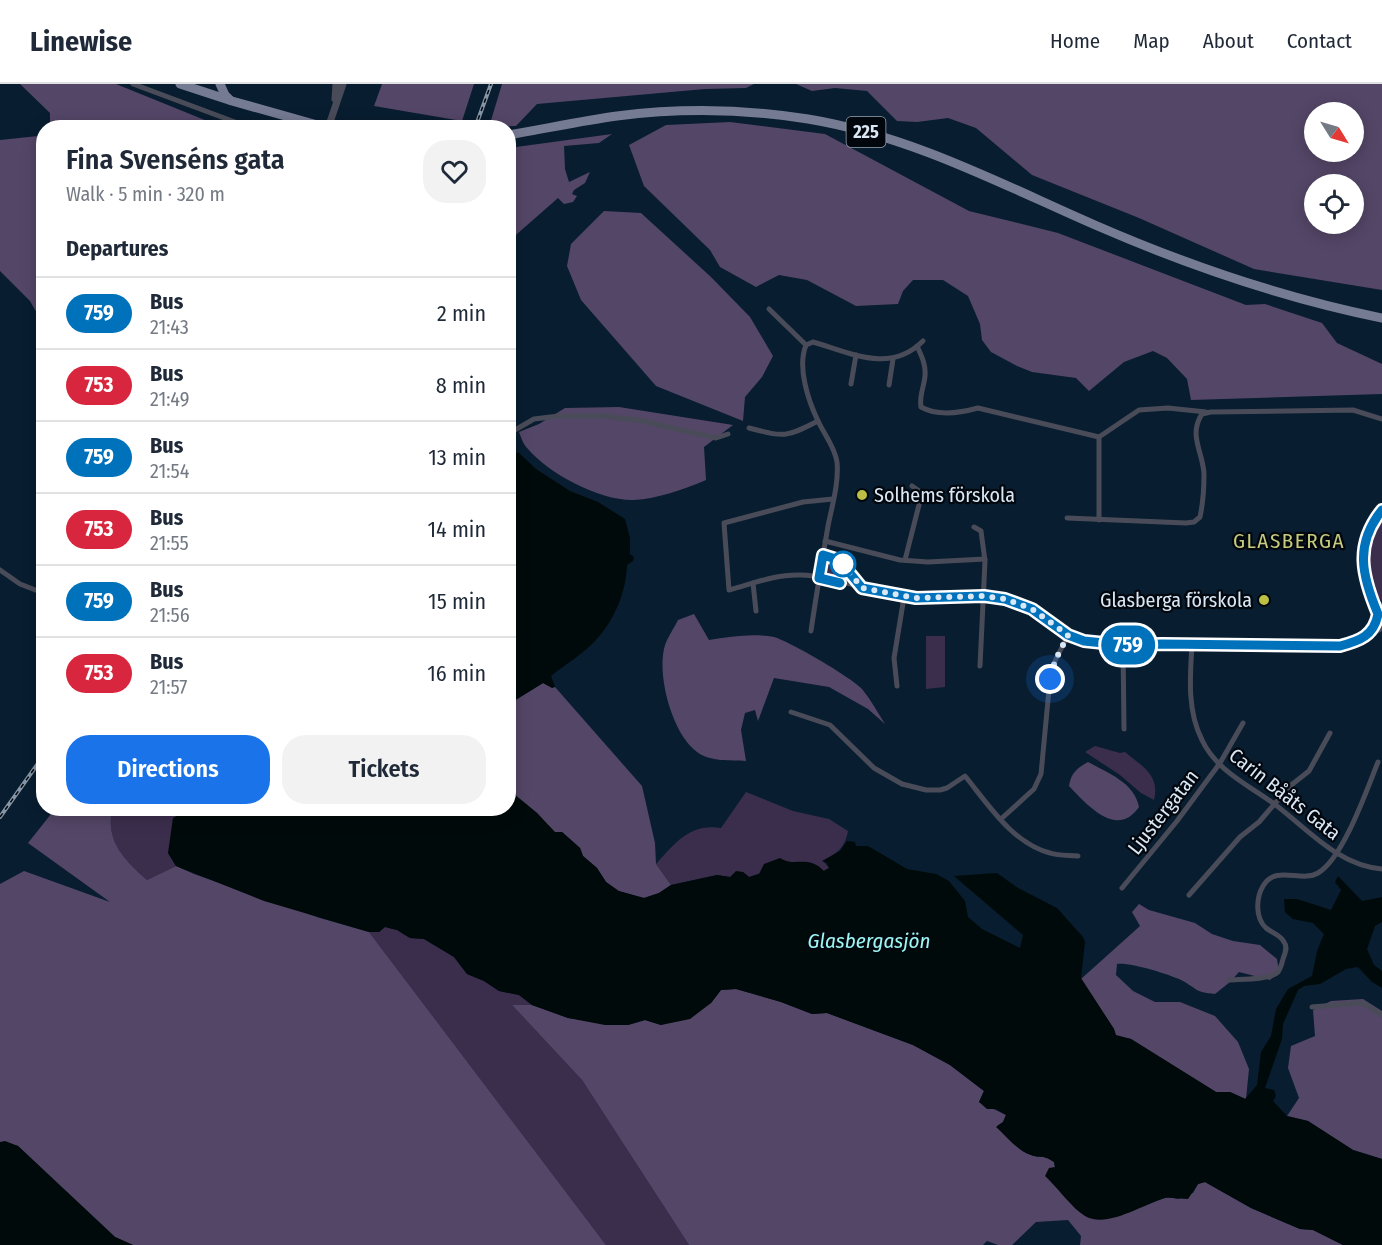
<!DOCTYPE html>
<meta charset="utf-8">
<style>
:root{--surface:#fff;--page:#f2f2f3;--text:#1f2937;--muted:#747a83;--line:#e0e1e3;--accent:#1a73e8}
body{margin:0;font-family:"Fira Sans Condensed",sans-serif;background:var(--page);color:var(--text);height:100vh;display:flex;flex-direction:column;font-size:22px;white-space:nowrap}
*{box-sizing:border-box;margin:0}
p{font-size:20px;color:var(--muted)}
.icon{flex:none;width:33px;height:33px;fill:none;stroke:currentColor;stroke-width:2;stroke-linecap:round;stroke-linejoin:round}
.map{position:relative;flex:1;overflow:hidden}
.details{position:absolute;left:36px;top:36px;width:480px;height:696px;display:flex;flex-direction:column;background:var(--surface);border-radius:24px;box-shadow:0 3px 15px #0003}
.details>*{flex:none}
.badge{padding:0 12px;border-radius:20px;font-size:21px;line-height:39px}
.needle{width:39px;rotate:127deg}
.buttons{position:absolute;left:1304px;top:18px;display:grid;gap:12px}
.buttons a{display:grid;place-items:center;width:60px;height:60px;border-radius:50%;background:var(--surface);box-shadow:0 3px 15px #0003;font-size:30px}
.you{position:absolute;width:30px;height:30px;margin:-15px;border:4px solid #fff;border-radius:50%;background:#1a73e8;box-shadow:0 0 0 9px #1a73e833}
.map>.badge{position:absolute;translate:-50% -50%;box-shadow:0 0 0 3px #fff}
h2{padding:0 30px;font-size:22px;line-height:54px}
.round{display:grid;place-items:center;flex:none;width:63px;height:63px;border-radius:24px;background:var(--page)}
.head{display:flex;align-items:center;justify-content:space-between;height:102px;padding:0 30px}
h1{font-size:28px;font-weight:600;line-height:45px}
.action{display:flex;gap:12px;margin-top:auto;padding:12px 30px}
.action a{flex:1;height:69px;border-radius:24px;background:var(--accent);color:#fff;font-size:24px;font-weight:600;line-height:69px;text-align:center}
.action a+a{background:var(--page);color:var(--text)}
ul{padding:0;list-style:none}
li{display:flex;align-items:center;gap:18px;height:72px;padding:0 30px;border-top:2px solid var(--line)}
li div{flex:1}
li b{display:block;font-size:22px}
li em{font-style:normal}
li .badge{min-width:66px;font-weight:700;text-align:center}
header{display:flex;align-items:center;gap:36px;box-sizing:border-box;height:84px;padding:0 30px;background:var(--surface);border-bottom:2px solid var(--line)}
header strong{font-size:28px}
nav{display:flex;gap:33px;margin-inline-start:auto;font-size:21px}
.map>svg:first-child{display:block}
</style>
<header>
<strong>Linewise</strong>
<nav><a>Home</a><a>Map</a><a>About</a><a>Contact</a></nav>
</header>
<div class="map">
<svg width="1382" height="1161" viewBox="0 0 1382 1161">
<rect width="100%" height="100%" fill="#081d30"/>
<!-- green -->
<g fill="#3b2e4d">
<path d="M1382,432V517C1357,495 1367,456 1382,432Z"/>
<path d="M832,477L836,478L850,495L848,497L827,490L825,481Z"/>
<path d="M926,552H945V603L926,605Z"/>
<path d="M1095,662L1120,669L1125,668C1143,683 1160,691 1154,716L1141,709L1120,691L1085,668Z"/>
<path d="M746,708L793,727L829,735L848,747C845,764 837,769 823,777L829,784L823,787C818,781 814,781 806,779C781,774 772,787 749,793L743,788L730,793L717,791L671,801L656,780C675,759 690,739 721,744Z"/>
<path d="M112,725H213L187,727L168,769L176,782L147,796C123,774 106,759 112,725Z"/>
<path d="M385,843L397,846L410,854L424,855L454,873L467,890L484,897L499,907L519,911L532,921H512L582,996L689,1161H606L369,848H379Z"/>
</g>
<!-- forest -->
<g fill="#544667" fill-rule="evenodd">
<path d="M20,0H116L222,43H50V29Z"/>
<path d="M382,0H474L462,37L374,22Z"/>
<path d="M502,0H754L746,4L705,5L537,20L516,42L489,43Z"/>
<path d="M796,0H1382V206L1254,185L1139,134L1032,91L976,44L948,34L917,38L897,37L867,7L835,4L812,7ZM1314,28H1353V68H1314ZM1314,100H1353V140H1314Z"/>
<path d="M730,38L825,50L969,127L1058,149L1246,221L1265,220L1322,239L1337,259L1382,280V310L1191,316L1187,295L1167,274L1153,267L1124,278L1089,307L1076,294L1032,288L1017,282L991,268L982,256L980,240L968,212L943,196H913L903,207L898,220L856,222L807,196L779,191L756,203L720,183L710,166L644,102L629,61L666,41Z"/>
<path d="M43,48V240L30,217L0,187V56L38,52Z"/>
<path d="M612,50L599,59L564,62L565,85L569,98L590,88L585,99L574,106L572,110L577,112L573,118L564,120L558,114L509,157V71L516,63Z"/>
<path d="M604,127L641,129L711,193L750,233L773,272L762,293L745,313L743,337L656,302L581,216L567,182L571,160Z"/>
<path d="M619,323L733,341L704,363L706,396C685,405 657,415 634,416C600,417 549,390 527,364C523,360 521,353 519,348L539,340L565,324Z"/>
<path d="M694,530L709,556C730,553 752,549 774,553C789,557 851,593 862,605C871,616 878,629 885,640L868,625L829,603L774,594L758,637L755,626L745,629L741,646L746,677C731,676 710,678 697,668C672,650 656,590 665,561C668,553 674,544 678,536Z"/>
<path d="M543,599L551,603H555L642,702L655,759L656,780L671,801L659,809L644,814L618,807L606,798L597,784L583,772L580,764L562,748L555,749L537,729L509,706V620Z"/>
<path d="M1088,678C1108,689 1135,699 1139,723C1117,755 1087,721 1069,702C1071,689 1077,684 1088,678Z"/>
<path d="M55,725H112C106,758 123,774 147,796L176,782L194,790L320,834L369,848L606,1161H133L115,1153L18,1062L0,1058V800L24,787L110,818L28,759Z"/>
<path d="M1139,820L1149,826L1195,839L1212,850L1233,857L1260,861L1277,875L1279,888L1270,896L1239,888L1230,898L1215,910C1194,908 1198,905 1181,896C1168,890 1130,878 1117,880L1116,891L1133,907L1155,918H1180L1215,932L1238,958L1249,985L1246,1015L1230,1008H1216L1131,955L1116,952L1114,945L1081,895L1140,842L1132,828Z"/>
<path d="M736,905L781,918L812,930L827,929L913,961L950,981L984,1007L979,1018L1006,1031L1003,1038L997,1042C1006,1052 1018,1067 1031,1071C1042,1075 1043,1070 1054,1078L1055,1083L1046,1092L1077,1126L1116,1133L1167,1113L1178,1115L1193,1109L1198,1100L1205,1098L1251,1124L1300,1145L1313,1146L1343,1161H1080L1081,1152L1068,1136L1036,1138L1012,1161H998L987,1157L983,1161H689L582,996L512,921H532L568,934L628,941L645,936L661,941L711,919L721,906Z"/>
<path d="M1363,915L1382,927V1075L1353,1066L1308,1037L1287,1032L1299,1014L1288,984L1291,962L1315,952L1313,926L1331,917Z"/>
</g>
<!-- water -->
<g fill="#000a0a">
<path d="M518,368L536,385L570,407L598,418L625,435L630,454V470L634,473L633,477L627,481C626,508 615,536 595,557C583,570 566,580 551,592L555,603L552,604L543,599L509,620L508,376Z"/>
<path d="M509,706L537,729L555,748H562L580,764L583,772L597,784L606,798L619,807L644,814L659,809L671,801L717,791L730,793L736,787L743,788L749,793L759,790L764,780L780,774C795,784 807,770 824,787L829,784L827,779L822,777L840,767L847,757L855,758L856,762H868L907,785L936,790L949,797L965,817L968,833L982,845L1020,864L1023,851L954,792L997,789L1018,804L1057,824L1083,853L1085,858L1081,894L1114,945L1116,951L1131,955L1216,1008H1230L1245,1015L1257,1001L1261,968L1271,952L1276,925L1288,905L1312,892L1317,867L1324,850L1313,839L1293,835L1285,828L1284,815H1297L1331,826L1341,806L1335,798L1338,792L1362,817L1382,813V838L1375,842L1367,865L1374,881L1382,887V904L1372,898L1358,883L1346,885L1320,900L1304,902L1298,906L1283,940L1282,955L1265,1004L1274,1006L1276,1012L1273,1017L1287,1032L1308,1037L1353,1066L1382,1075V1161H1343L1313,1146L1300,1145L1251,1124L1205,1098L1198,1100L1188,1115C1181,1115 1172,1113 1165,1114C1143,1120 1107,1145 1085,1132C1071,1123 1058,1104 1045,1092L1049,1084L1055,1083L1054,1078C1042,1070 1042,1075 1031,1071C1018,1067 1006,1052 996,1043L1003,1038L1006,1031L996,1025H987L979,1018L984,1007L950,981L913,961L827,929L812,930L781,918L736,905L721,906L711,919L690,935L661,941L645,936L628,941H605L568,934L532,921L519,911L499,907L484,897L467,890L454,873L424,855L410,854L397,846L385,843L379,848H369L264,817L176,782L168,769L173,734L187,726L213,724H508Z"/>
<path d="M5,1057L18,1062L115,1153L133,1161H0V1058Z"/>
</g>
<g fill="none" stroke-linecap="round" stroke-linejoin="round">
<!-- minor -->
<g stroke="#494c58" stroke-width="5">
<path d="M133,0L251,44"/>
<path d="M769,225L806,261"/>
<path d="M806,261C797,283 808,316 818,337C824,350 835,363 837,378C839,399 832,422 828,442C822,477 816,512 811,547"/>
<path d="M806,261L813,258C851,269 890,290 923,257"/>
<path d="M917,262C922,273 926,281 925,292C924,303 919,312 921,323C937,332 960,329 978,324L1099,353L1139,326L1168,324L1206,328"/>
<path d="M851,300L856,271"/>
<path d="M889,301L893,275"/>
<path d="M749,344C784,353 785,354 818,337"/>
<path d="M508,350L534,335L559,332H603L638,336L716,354L728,350"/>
<path d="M833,415L803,418L724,439L729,506C752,500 776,490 800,491C839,492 876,512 916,514C945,516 977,508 1006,515C1037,523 1057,552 1086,557C1111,562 1137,559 1163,560C1222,560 1281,562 1340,562L1358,558L1382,544"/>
<path d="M1067,434L1186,439L1194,438L1200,433C1203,419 1204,404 1204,390C1203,368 1188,351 1202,330L1211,328L1353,326L1382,335"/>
<path d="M1099,436V353"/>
<path d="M974,443L981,447L985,477L980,582"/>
<path d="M825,457L900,476L928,478L985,475"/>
<path d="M823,471L839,475L862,504"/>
<path d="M905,476L922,409L912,402"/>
<path d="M0,486L20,500L38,507L43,505"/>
<path d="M753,499L756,527"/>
<path d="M38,507L44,517"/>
<path d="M1372,514L1382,522"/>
<path d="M1382,526L1377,533L1378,538L1382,542"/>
<path d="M1378,530C1362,492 1354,462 1382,426"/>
<path d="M1123,561L1124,645"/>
<path d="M1192,561C1190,592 1187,627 1202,656C1216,686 1248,701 1273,719C1307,744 1338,782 1382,785"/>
<path d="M897,602L894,574L904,513"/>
<path d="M791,628L830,641L874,684L902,700L926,706H940L947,704L965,692C988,720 1012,759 1050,769C1059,772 1069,771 1078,772"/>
<path d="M1001,735L1034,705L1041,690L1050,595L1055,577L1068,551"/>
<path d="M1122,804L1177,737L1220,679L1243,639"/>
<path d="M1189,811L1240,753L1259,738L1290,702L1309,687L1330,649"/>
<path d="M1229,896C1240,895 1270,896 1278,888C1281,884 1282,879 1283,875C1285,870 1288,863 1284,858C1281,851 1272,849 1266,844C1255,834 1256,814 1263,802C1276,780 1301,799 1318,789C1343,775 1367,705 1378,678"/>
<path d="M1312,923L1358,919L1364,920L1382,931"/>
</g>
<!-- tertiary -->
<g stroke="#494c58" stroke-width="7">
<path d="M335,15L336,0"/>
<path d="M328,44L343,0"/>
</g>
<!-- primary -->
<g stroke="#767b94" stroke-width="9">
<path d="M180,0L232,17L328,44"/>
<path d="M220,0L225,11L230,16"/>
<path d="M508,51C545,45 580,37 617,32C680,24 745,25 808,35C911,52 1001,100 1095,141C1187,181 1283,214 1382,234"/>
</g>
<defs>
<g id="rail">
<path d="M475,44L491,0"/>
<path d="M0,733L44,671"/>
</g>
</defs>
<!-- rail casing -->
<use href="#rail" stroke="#8696a6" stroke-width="4"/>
<!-- rail -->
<use href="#rail" stroke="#02070e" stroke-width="1.5" stroke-dasharray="4.5" stroke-linecap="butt"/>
</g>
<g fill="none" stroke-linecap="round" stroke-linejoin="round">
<defs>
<path id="line" d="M840,499L819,494L823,471L839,476L862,504L916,514L984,512L1005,515L1032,525L1068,551L1084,557L1123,561L1162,560L1340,562C1359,557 1374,552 1378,530C1362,492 1354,461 1382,426"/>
</defs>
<!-- line casing -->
<use href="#line" stroke="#fff" stroke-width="14"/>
<!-- line -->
<use href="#line" stroke="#0072bc" stroke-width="9"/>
<!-- walk -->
<path stroke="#dae7f5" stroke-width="6" stroke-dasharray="0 10.8" d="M843,480L862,504L916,514L984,512L1005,515L1032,525L1068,551L1055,577L1050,595"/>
</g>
<!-- markers -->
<g fill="#bbc044" stroke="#02070e" stroke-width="2">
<circle cx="862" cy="411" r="6"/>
<circle cx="1264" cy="516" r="6"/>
</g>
<circle fill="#fff" stroke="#0072bc" stroke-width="3" cx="843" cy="480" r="12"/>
<g text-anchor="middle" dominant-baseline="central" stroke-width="4.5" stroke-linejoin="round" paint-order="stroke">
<!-- shield labels -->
<rect fill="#02070e" stroke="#99a4b0" stroke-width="1.5" x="846.5" y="33" width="39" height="30" rx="4.5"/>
<g font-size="18" font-weight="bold" fill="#dae7f5">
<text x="866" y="48">225</text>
</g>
<!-- poi labels -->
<g font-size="20" fill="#dae7f5" stroke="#02070e" text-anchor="start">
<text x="874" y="411">Solhems förskola</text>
<text x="1252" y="516" text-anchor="end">Glasberga förskola</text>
</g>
<!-- street labels -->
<g font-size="20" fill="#dae7f5" stroke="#02070e">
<text transform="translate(1285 710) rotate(38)">Carin Bååts Gata</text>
<text transform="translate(1163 728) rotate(-52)">Ljustergatan</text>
</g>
<!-- neighbourhood labels -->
<g font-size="21" letter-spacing="1.5" fill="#c6cb7d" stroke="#02070e">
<text x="1289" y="457">GLASBERGA</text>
</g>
<!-- water labels -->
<g font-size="21" font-style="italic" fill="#9df7f4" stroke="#02070e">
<text x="869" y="857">Glasbergasjön</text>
</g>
</g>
</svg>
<div class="buttons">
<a><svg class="needle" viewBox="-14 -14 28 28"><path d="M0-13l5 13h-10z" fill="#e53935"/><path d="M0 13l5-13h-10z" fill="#747a83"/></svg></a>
<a><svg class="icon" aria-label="locate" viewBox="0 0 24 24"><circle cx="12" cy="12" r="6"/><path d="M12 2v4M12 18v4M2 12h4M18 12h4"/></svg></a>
</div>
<div class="you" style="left:1050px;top:595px"></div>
<b class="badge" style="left:1128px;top:561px;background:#0072bc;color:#fff">759</b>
<section class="details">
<div class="head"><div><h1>Fina Svenséns gata</h1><p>Walk · 5 min · 320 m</p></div><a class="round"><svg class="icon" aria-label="heart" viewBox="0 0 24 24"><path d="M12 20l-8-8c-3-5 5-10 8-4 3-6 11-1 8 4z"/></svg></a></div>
<h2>Departures</h2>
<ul>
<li><span class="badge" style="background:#0072bc;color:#fff">759</span><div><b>Bus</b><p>21:43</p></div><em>2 min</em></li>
<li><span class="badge" style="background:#d7263d;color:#fff">753</span><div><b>Bus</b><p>21:49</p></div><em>8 min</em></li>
<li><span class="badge" style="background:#0072bc;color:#fff">759</span><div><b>Bus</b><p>21:54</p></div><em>13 min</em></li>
<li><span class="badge" style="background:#d7263d;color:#fff">753</span><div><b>Bus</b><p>21:55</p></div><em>14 min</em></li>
<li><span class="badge" style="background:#0072bc;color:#fff">759</span><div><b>Bus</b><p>21:56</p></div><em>15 min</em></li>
<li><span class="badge" style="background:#d7263d;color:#fff">753</span><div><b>Bus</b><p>21:57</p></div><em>16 min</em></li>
</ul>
<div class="action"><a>Directions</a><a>Tickets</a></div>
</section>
</div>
